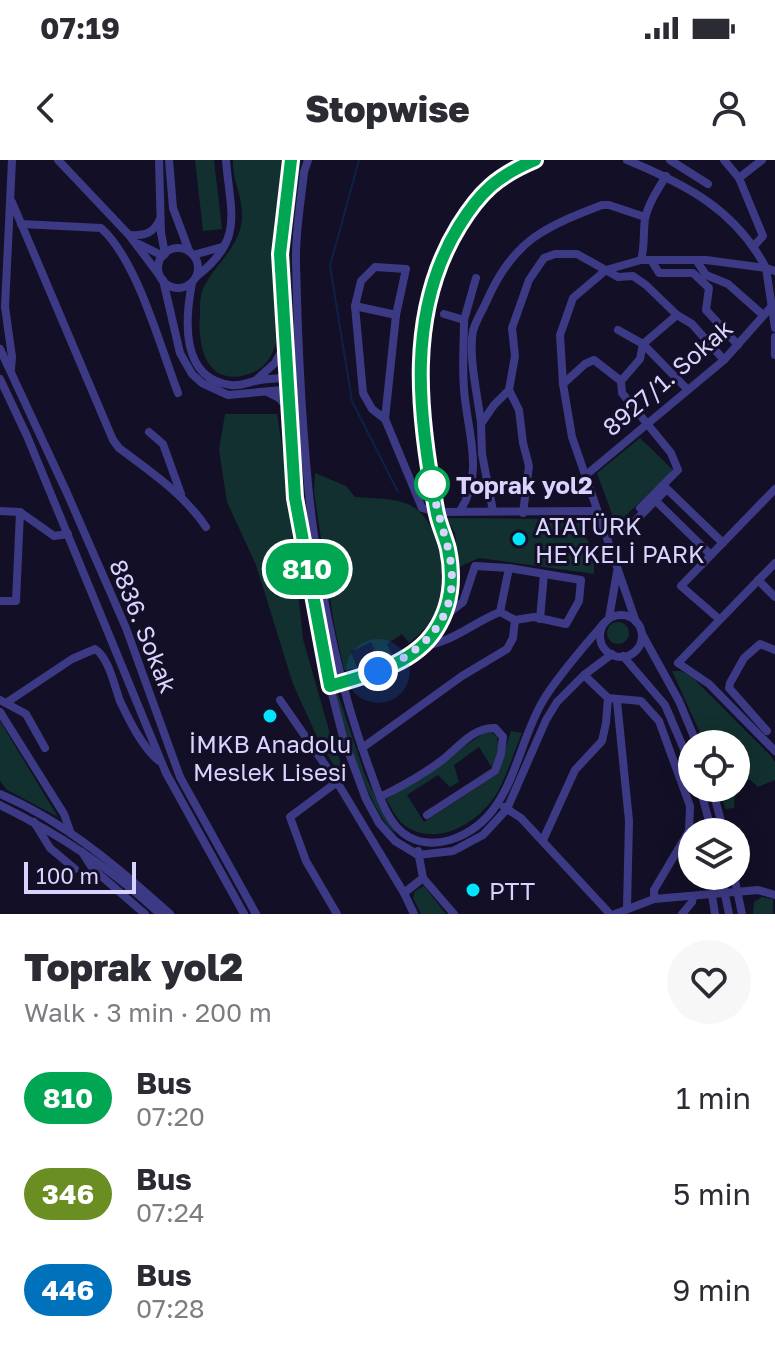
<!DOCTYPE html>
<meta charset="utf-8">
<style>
:root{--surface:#fff;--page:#f7f7f7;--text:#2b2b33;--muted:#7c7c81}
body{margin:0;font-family:"Golos Text",sans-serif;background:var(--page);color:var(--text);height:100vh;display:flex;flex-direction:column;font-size:30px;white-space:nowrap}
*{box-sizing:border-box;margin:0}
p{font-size:26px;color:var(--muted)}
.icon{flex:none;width:44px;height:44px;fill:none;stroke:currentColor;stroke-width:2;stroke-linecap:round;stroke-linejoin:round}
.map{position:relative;height:754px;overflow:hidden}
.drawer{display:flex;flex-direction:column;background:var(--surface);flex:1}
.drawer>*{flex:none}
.badge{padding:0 16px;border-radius:26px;font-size:28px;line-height:52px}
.tools{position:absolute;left:678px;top:570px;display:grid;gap:16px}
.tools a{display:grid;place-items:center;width:72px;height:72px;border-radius:50%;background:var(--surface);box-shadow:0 4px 20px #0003;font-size:40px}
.scale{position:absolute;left:24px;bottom:20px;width:112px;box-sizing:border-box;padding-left:8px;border:4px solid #d9d4ff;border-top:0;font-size:22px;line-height:28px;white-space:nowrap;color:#d9d4ff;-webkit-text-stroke:6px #130f26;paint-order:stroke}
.you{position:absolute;width:40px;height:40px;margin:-20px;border:6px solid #fff;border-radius:50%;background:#1a73e8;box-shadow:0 0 0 12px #1a73e833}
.map>.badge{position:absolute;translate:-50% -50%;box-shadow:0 0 0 4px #fff}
.round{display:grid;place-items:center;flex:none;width:84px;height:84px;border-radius:42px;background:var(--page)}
.summary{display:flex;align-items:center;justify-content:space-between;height:136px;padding:0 24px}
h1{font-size:38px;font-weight:800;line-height:60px}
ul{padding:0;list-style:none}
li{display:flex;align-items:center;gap:24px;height:96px;padding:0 24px}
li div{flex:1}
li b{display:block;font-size:30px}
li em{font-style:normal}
li .badge{min-width:88px;font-weight:700;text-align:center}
.status{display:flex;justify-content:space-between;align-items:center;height:56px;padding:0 40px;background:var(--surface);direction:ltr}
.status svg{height:22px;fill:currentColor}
header{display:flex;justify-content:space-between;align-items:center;height:104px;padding:0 24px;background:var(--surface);font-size:36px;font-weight:800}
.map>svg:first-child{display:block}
</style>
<div class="status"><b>07:19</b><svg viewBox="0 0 49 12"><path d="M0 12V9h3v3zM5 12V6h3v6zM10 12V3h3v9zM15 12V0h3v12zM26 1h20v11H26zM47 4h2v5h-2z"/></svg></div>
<header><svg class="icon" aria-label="back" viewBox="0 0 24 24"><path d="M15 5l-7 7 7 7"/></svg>Stopwise<svg class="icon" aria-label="person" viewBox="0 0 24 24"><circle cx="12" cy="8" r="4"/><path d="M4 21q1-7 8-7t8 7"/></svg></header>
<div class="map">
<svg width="775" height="754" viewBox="0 0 775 754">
<rect width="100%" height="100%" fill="#130f26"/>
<!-- green -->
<g fill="#12302f">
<path d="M195,0H214L222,69L203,71Z"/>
<path d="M233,0H282L273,78L276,183C271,198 265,209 249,214C207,228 197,187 200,154C200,146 200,136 203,129C214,105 239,88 242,60C244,40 232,20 233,0Z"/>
<path d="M298,0H301L290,91L296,212H294L286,88Z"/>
<path d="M294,238H297C300,330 314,421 335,511L331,512L299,333Z"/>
<path d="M225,254H277L285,305L303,479L332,581L346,615L342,619L317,577L293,524L256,405L227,342L219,290Z"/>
<path d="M640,278L673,310L616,365L597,313Z"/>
<path d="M315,313L346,326L355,337C374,339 399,337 415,348C441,366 449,423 437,450C431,464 421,473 409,483L402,474L387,484L392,495L379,499L371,482L351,492L357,508L344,510L334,464L314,332Z"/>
<path d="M446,358L580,359L586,378L594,390V414L479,398L459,407L455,373Z"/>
<circle cx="618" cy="473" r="11"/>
<path d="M672,511H681L692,517L771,596L775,602V620L758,627L749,619L736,627V584H705Z"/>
<path d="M336,528L365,615L385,657L396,673C373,661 337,555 336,528Z"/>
<path d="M0,561L58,657L7,630L0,621Z"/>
<path d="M511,571L522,573C514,592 508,613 498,631C481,662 437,689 404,665C396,659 391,647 386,639L484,573L491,572L497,577L499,590L492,608L479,587L454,605L459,622L450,627L438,615L407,635L424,662L498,614Z"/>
<path d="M720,628H735L734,648L725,649Z"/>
<path d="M424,726L446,754H421L413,738L415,731Z"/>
<path d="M762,737L773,739V754H753L754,742Z"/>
</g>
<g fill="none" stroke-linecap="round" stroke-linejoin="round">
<!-- stream -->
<path stroke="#0c2248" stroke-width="2" d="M359,0L330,106L352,241L398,332"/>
<!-- minor -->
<g stroke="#3d3a85" stroke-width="8">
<path d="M58,0L129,75L160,116"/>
<path d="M159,0L161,73L165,94"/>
<path d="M169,0L173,48L189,91"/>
<path d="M291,0L280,94L295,338L330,526L343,577L366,639L379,663L395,681L418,695L453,691L483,675L507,649L546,560L557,542L584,515L612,494"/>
<path d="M308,0L304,12C301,42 295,73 296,103C300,274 310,449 370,610C378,632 387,665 409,677C422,684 436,684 450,680C514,660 514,588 544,539C561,512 583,488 604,463"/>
<path d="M627,0C685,24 735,49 766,108L706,100H641L606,110L573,138L560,175L563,224L572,277L636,462"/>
<path d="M670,0L708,24"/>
<path d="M724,0L739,18L763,76L754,86"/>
<path d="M739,18L762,0"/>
<path d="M12,42L113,280L119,288C151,312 184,334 206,367"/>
<path d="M21,64L101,68C137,100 160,186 178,233"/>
<path d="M130,75C145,76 154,73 160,59"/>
<path d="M139,84L163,96"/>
<circle cx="178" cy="108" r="20"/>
<path d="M193,95L222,87"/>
<path d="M641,100C645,86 643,73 645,59C648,44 658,29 666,16"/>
<path d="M651,100L659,113H693L709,128L706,150L738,185"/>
<path d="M696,100L706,115L728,124L763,155"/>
<path d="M775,111L766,108L775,168"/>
<path d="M197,116C245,79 230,52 226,0"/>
<path d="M163,120L180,193L192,214L202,223L228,235L293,229"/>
<path d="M192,123C185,159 180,219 231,225C240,226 246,223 255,221C267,218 280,219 292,217"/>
<path d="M355,146L396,155"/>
<path d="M444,154L464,160C464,183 462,206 464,229C467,272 485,312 460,351"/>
<path d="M464,160L476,118"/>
<path d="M618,170L643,184L677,155"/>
<path d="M775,177V195"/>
<path d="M0,189L67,333L126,468L180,617L256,754"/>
<path d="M11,209L12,197L5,147L12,0"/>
<path d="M0,219L27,276L166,613L244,754"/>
<path d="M256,220L275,203L285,185"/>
<path d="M563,224L585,204L594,200L621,221"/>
<path d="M509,230L519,250L523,283L529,306L523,353"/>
<path d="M267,232L279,238L290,250"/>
<path d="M385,259L396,155L406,109L375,107L361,121L355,146L363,233L372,249L385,259L422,348L436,352L596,351"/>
<path d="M481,263C478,237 468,196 473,171C476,160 484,148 488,138C515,79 545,67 602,45H609L645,57"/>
<path d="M149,272L163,284L181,334"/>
<path d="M586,315L724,200L772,146"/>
<path d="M656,341L711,395"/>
<path d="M0,351L20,352L54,376L68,374"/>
<path d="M493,351L482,294L481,264L494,245L509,230L515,196L512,168L529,120L544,98L555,94H577L618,117L633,116L646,125L677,155L692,164L724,200"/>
<path d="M644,352L640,348L678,310L671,293L622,233L621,221L640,199L643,184L687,229"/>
<path d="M625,371L667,329L723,383"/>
<path d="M758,420L775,437"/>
<path d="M0,441H16L20,352"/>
<path d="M500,452L509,408"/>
<circle cx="621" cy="476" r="21"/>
<path d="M609,458L617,412"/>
<path d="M540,459L544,414"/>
<path d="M719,459L681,426L775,329"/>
<path d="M642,474L679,541L697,584"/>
<path d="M422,486C450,484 474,462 500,452L515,460L534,457L566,464L579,441L581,420L509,408L475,406L463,442L446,455"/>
<path d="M623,496L665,545L692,608"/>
<path d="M678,503L775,403"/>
<path d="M678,503L709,524L775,591"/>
<path d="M339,524C377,512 425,498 443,457C461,418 444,389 436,351C410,232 402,57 535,0"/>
<path d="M608,538L641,541L659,561L690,646L689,671L654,730V739"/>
<path d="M0,540L26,554L45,588"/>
<path d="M280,540L337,622L404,733"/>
<path d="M617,541L629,661L627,748"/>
<path d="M6,543L72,499L95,489C109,498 114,525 120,541C129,560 142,587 159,601"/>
<path d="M0,552L64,654L70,671"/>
<path d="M767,571L729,528L730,523L744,498L760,484L775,490"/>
<path d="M362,588L462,516L507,489L513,478L515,460"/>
<path d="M337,622L290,657L306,701L337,754"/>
<path d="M700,628L712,672"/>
<path d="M712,628L724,672"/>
<path d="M0,634C65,662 118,707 170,754"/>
<path d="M380,637C401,627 422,615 441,601C458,588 473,567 495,568L503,577L501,594L495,611L427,655"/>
<path d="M0,645C61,675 110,708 160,754"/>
<path d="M504,647L521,658L610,754"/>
<path d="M34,662L50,688L75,709"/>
<path d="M543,680L575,610L602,581L606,563L608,538L584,515"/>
<path d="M418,691L423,718L454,754"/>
<path d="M82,692L92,708L145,754"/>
<path d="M721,716L729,754"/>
<path d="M734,716L742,754"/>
<path d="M712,735L715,754"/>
<path d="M414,754L404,733L423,718"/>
<path d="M615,754L654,739L758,730L775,735"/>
<path d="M682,754L692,742L693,736"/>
</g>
</g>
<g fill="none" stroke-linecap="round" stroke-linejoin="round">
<defs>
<path id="line" d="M291,0L280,94L295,338L330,526C366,515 413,505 435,471C451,447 454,418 448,389C445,376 438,363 436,349C418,254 406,152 459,66C480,32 497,16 535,0"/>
</defs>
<!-- line casing -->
<use href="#line" stroke="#fff" stroke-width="18"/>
<!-- line -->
<use href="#line" stroke="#00a651" stroke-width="12"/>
<!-- walk -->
<path stroke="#d9d4ff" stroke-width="8" stroke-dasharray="0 14.4" d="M378,511C433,487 463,450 448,388C442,366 435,343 432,324"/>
</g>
<!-- markers -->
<circle fill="#fff" stroke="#00a651" stroke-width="4" cx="432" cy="324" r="16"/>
<g fill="#00e5ff" stroke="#130f26" stroke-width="3">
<circle cx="519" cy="379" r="8"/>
<circle cx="270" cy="556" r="8"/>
<circle cx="473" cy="730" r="8"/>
</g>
<g text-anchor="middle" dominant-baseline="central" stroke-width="6" stroke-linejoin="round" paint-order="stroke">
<!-- street labels -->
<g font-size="24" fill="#d9d4ff" stroke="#130f26">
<text transform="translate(667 217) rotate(-41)">8927/1. Sokak</text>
<text transform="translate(144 466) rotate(68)">8836. Sokak</text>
</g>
<!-- stop labels -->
<g font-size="24" font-weight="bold" fill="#d9d4ff" stroke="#130f26" text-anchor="start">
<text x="456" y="324">Toprak yol2</text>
</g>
<!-- poi labels -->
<g font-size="24" fill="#d9d4ff" stroke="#130f26" text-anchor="start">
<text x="535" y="365">ATATÜRK<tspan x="535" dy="28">HEYKELİ PARK</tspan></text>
<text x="270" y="583" text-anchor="middle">İMKB Anadolu<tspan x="270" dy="28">Meslek Lisesi</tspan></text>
<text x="489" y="730">PTT</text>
</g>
</g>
</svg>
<div class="tools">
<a><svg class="icon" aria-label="locate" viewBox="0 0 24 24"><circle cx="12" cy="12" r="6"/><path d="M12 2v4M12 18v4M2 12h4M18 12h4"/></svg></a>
<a><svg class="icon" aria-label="layers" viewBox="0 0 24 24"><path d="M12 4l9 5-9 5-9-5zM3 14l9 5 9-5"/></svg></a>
</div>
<div class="scale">100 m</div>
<div class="you" style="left:378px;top:511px"></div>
<b class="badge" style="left:307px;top:409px;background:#00a651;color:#fff">810</b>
</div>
<section class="drawer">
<div class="summary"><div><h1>Toprak yol2</h1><p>Walk · 3 min · 200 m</p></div><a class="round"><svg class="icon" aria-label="heart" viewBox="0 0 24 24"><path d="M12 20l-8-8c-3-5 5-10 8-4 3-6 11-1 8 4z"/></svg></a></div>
<ul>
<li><span class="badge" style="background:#00a651;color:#fff">810</span><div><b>Bus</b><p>07:20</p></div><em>1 min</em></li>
<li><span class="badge" style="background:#6b8e23;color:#fff">346</span><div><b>Bus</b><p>07:24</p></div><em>5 min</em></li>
<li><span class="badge" style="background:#0072bc;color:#fff">446</span><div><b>Bus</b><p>07:28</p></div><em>9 min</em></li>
</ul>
</section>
